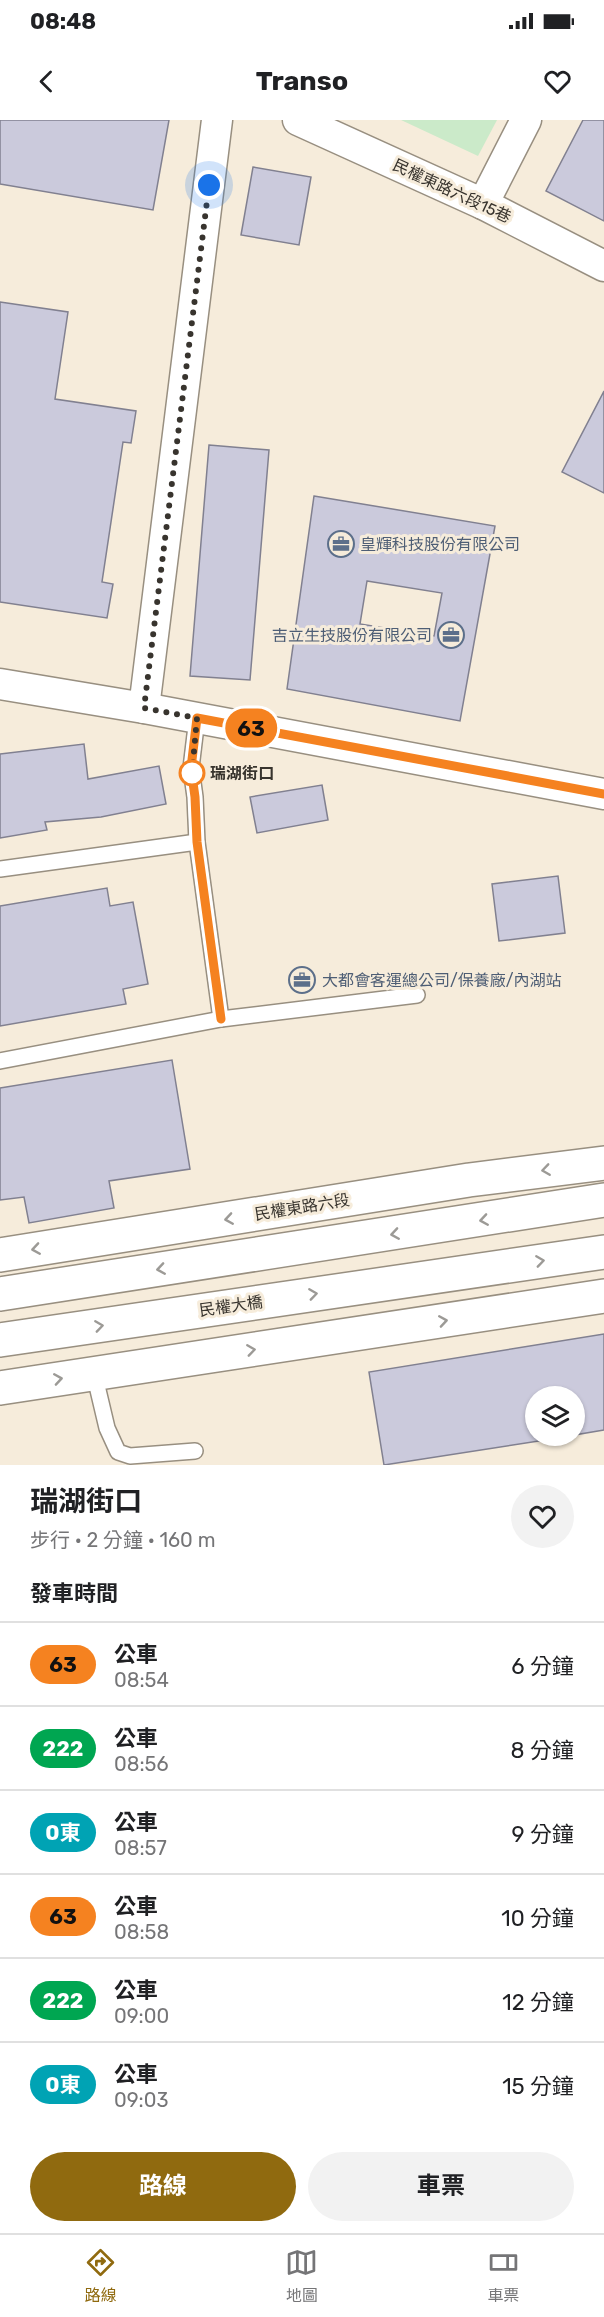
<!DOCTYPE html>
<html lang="zh-TW">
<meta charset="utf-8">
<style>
:root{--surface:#fff;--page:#f2f2f2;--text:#202124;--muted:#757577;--line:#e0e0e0;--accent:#906a0f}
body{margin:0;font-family:Rubik,"Noto Sans TC",sans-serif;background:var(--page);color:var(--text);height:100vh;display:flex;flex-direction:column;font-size:22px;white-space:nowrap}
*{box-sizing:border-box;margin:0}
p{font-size:20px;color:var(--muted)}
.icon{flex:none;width:33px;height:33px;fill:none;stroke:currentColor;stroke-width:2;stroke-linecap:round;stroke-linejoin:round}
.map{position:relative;height:1345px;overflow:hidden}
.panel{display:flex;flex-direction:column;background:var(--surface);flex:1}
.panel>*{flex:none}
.badge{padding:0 12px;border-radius:20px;font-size:21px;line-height:39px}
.fabs{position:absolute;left:525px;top:1266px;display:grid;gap:12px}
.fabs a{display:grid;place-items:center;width:60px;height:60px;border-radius:50%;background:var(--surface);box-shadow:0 2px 4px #0004;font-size:30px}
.you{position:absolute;width:30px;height:30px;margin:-15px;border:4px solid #fff;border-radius:50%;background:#1a73e8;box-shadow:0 0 0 9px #1a73e833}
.map>.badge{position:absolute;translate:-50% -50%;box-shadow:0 0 0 3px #fff}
h2{padding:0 30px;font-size:22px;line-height:54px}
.round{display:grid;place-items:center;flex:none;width:63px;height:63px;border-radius:32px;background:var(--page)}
.headline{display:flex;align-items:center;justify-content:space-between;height:102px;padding:0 30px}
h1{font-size:28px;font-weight:700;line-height:45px}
.primary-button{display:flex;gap:12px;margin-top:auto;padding:12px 30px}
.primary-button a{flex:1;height:69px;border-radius:36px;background:var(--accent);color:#fff;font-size:24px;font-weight:700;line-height:69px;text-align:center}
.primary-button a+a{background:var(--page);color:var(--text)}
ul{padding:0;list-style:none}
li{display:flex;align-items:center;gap:18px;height:84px;padding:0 30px;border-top:2px solid var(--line)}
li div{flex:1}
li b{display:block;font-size:22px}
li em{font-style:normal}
li .badge{min-width:66px;font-weight:700;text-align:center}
.status{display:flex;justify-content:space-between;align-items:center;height:42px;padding:0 30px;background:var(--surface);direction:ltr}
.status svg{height:16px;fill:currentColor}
header{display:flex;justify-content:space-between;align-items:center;height:78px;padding:0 30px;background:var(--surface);font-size:27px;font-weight:700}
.tabs{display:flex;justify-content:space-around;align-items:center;height:84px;border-top:2px solid var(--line);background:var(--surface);font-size:16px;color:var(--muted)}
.tabs a{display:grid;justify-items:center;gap:3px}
.tabs .current{color:var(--accent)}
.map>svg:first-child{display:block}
</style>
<div class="status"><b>08:48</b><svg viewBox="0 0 49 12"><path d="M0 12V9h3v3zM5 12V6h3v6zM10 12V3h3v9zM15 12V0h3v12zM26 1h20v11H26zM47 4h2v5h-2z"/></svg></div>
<header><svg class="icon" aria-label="back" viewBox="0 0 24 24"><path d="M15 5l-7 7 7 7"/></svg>Transo<svg class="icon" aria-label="heart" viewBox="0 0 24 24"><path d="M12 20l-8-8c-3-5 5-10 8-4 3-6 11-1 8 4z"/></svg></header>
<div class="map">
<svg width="604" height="1345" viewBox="0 0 604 1345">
<rect width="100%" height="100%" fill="#f6ecdb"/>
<!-- green -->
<path fill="#cbeac9" d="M401,0H497L478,36Z"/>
<!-- building -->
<g fill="#cbcadc" stroke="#818090" stroke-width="1.5" fill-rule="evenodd">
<path d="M0,0H169L153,90L0,64Z"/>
<path d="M583,0H604V101L546,71Z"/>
<path d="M253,47L311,57L299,125L241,115Z"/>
<path d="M0,182L68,192L55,279L136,291L131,323L123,322L102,462L113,464L107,498L0,482Z"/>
<path d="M604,271V373L562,352Z"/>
<path d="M209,325L269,330L250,560L190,556Z"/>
<path d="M314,376L495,406L460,601L287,569ZM367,461L442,473L434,516L360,504Z"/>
<path d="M84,624L88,659L159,646L166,684L101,697L45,702L47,710L0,718V634Z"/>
<path d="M322,665L328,700L257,713L250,677Z"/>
<path d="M558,756L565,813L499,821L492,764Z"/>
<path d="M107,768L110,786L133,782L148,864L123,869L126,884L0,906V786Z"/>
<path d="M172,940L190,1049L109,1061L114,1088L29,1103L24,1077L0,1080V968Z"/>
<path d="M604,1214V1310L574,1315V1276H536V1316H571L384,1345L369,1252Z"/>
</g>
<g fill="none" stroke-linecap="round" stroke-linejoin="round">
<defs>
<g id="service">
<path d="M197,598L191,648L195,677L197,722L221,899"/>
<path d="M0,749L197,722"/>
<path d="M0,941L221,899L417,875"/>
<path d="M94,1253L107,1308L118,1332L130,1336L195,1331"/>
</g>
<g id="minor">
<path d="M298,0L483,84L604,146"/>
<path d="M483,84L526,0"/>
<path d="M0,564L144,588L604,674"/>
<path d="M144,588L217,0"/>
</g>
<g id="secondary">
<path d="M0,1135L469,1060L604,1043"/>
<path d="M0,1174L604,1080"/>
<path d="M0,1220L604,1132"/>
<path d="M0,1268L604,1176"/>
</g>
</defs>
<!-- service casing -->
<use href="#service" stroke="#988f80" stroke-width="18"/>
<!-- minor casing -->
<use href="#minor" stroke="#988f80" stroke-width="33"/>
<!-- secondary casing -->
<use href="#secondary" stroke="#988f80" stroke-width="36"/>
<!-- service -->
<use href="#service" stroke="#fff" stroke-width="15"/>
<!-- minor -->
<use href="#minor" stroke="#fff" stroke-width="30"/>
<!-- secondary -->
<use href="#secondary" stroke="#fff" stroke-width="33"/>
</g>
<!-- one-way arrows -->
<defs><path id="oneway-chevron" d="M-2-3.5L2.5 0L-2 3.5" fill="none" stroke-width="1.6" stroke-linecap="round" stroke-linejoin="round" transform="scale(1.5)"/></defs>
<g stroke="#9c9a96">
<use href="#oneway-chevron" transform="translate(546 1050) rotate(172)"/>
<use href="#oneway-chevron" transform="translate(229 1099) rotate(171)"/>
<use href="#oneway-chevron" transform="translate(484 1100) rotate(171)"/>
<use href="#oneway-chevron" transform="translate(395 1114) rotate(171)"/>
<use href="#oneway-chevron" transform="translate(36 1129) rotate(171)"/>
<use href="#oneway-chevron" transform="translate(540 1141) rotate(-8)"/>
<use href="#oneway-chevron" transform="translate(161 1149) rotate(171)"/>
<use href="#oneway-chevron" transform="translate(313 1174) rotate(-8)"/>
<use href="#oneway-chevron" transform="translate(443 1201) rotate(-9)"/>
<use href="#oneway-chevron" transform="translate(99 1206) rotate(-8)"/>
<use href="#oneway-chevron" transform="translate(251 1230) rotate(-8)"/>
<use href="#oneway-chevron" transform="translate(58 1259) rotate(-9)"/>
</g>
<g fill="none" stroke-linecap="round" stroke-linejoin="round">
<defs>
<path id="line" d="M221,899L197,722L195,677L191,648L197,598L604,674"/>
</defs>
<!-- line casing -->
<use href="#line" stroke="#fff" stroke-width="14"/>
<!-- line -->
<use href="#line" stroke="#f58220" stroke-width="9"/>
<!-- walk -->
<path stroke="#38342e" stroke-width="6" stroke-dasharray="0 10.8" d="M192,653L197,598L144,588L209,65"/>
</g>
<!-- icons -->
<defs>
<symbol id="office-ring" viewBox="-11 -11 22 22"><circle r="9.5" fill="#f6ecdb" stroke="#5c6f8a" stroke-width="1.5"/><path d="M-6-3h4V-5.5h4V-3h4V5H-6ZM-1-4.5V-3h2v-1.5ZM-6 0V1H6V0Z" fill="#5c6f8a"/></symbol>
</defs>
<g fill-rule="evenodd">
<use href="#office-ring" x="326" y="409" width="30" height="30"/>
<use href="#office-ring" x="436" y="500" width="30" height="30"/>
<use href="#office-ring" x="287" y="845" width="30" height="30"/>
</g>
<!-- markers -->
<circle fill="#fff" stroke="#f58220" stroke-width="3" cx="192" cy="653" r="12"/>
<g text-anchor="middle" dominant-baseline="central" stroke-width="6" stroke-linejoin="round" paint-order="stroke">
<!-- street labels -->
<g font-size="16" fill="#38342e" stroke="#f6ecdb">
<text transform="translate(452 71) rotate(25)">民權東路六段15巷</text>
<text transform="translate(302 1087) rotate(-9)">民權東路六段</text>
<text transform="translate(231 1186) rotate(-8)">民權大橋</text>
</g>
<!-- service labels -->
<g font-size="16" fill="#4e5e75" stroke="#f6ecdb" text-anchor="start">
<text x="360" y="424">皇輝科技股份有限公司</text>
<text x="432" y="515" text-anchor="end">吉立生技股份有限公司</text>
<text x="322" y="860">大都會客運總公司/保養廠/內湖站</text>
</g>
<!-- stop labels -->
<g font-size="16" font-weight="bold" fill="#38342e" stroke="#f6ecdb" text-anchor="start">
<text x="210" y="653">瑞湖街口</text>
</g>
</g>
</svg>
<div class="fabs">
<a><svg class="icon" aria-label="layers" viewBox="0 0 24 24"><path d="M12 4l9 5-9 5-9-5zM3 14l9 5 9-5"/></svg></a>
</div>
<div class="you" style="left:209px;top:65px"></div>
<b class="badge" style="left:251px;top:608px;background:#f58220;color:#111">63</b>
</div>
<section class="panel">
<div class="headline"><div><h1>瑞湖街口</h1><p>步行 · 2 分鐘 · 160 m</p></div><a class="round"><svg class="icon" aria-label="heart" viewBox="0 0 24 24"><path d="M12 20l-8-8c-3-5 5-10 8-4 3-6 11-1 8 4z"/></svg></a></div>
<h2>發車時間</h2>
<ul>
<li><span class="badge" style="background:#f58220;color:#111">63</span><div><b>公車</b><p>08:54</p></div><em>6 分鐘</em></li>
<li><span class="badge" style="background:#00a651;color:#fff">222</span><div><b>公車</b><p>08:56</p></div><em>8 分鐘</em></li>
<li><span class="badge" style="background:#00a3b4;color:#fff">0東</span><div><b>公車</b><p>08:57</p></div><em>9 分鐘</em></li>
<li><span class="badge" style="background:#f58220;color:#111">63</span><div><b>公車</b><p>08:58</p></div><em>10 分鐘</em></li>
<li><span class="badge" style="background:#00a651;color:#fff">222</span><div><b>公車</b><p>09:00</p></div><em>12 分鐘</em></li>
<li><span class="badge" style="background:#00a3b4;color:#fff">0東</span><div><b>公車</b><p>09:03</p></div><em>15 分鐘</em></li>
</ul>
<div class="primary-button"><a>路線</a><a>車票</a></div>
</section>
<nav class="tabs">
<a class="current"><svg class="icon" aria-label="directions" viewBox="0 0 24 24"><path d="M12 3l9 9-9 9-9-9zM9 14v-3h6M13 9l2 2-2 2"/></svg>路線</a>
<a><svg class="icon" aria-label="map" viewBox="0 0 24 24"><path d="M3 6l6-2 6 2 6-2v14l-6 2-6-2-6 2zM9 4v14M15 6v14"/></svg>地圖</a>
<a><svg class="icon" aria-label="tickets" viewBox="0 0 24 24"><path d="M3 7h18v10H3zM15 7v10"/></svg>車票</a>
</nav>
